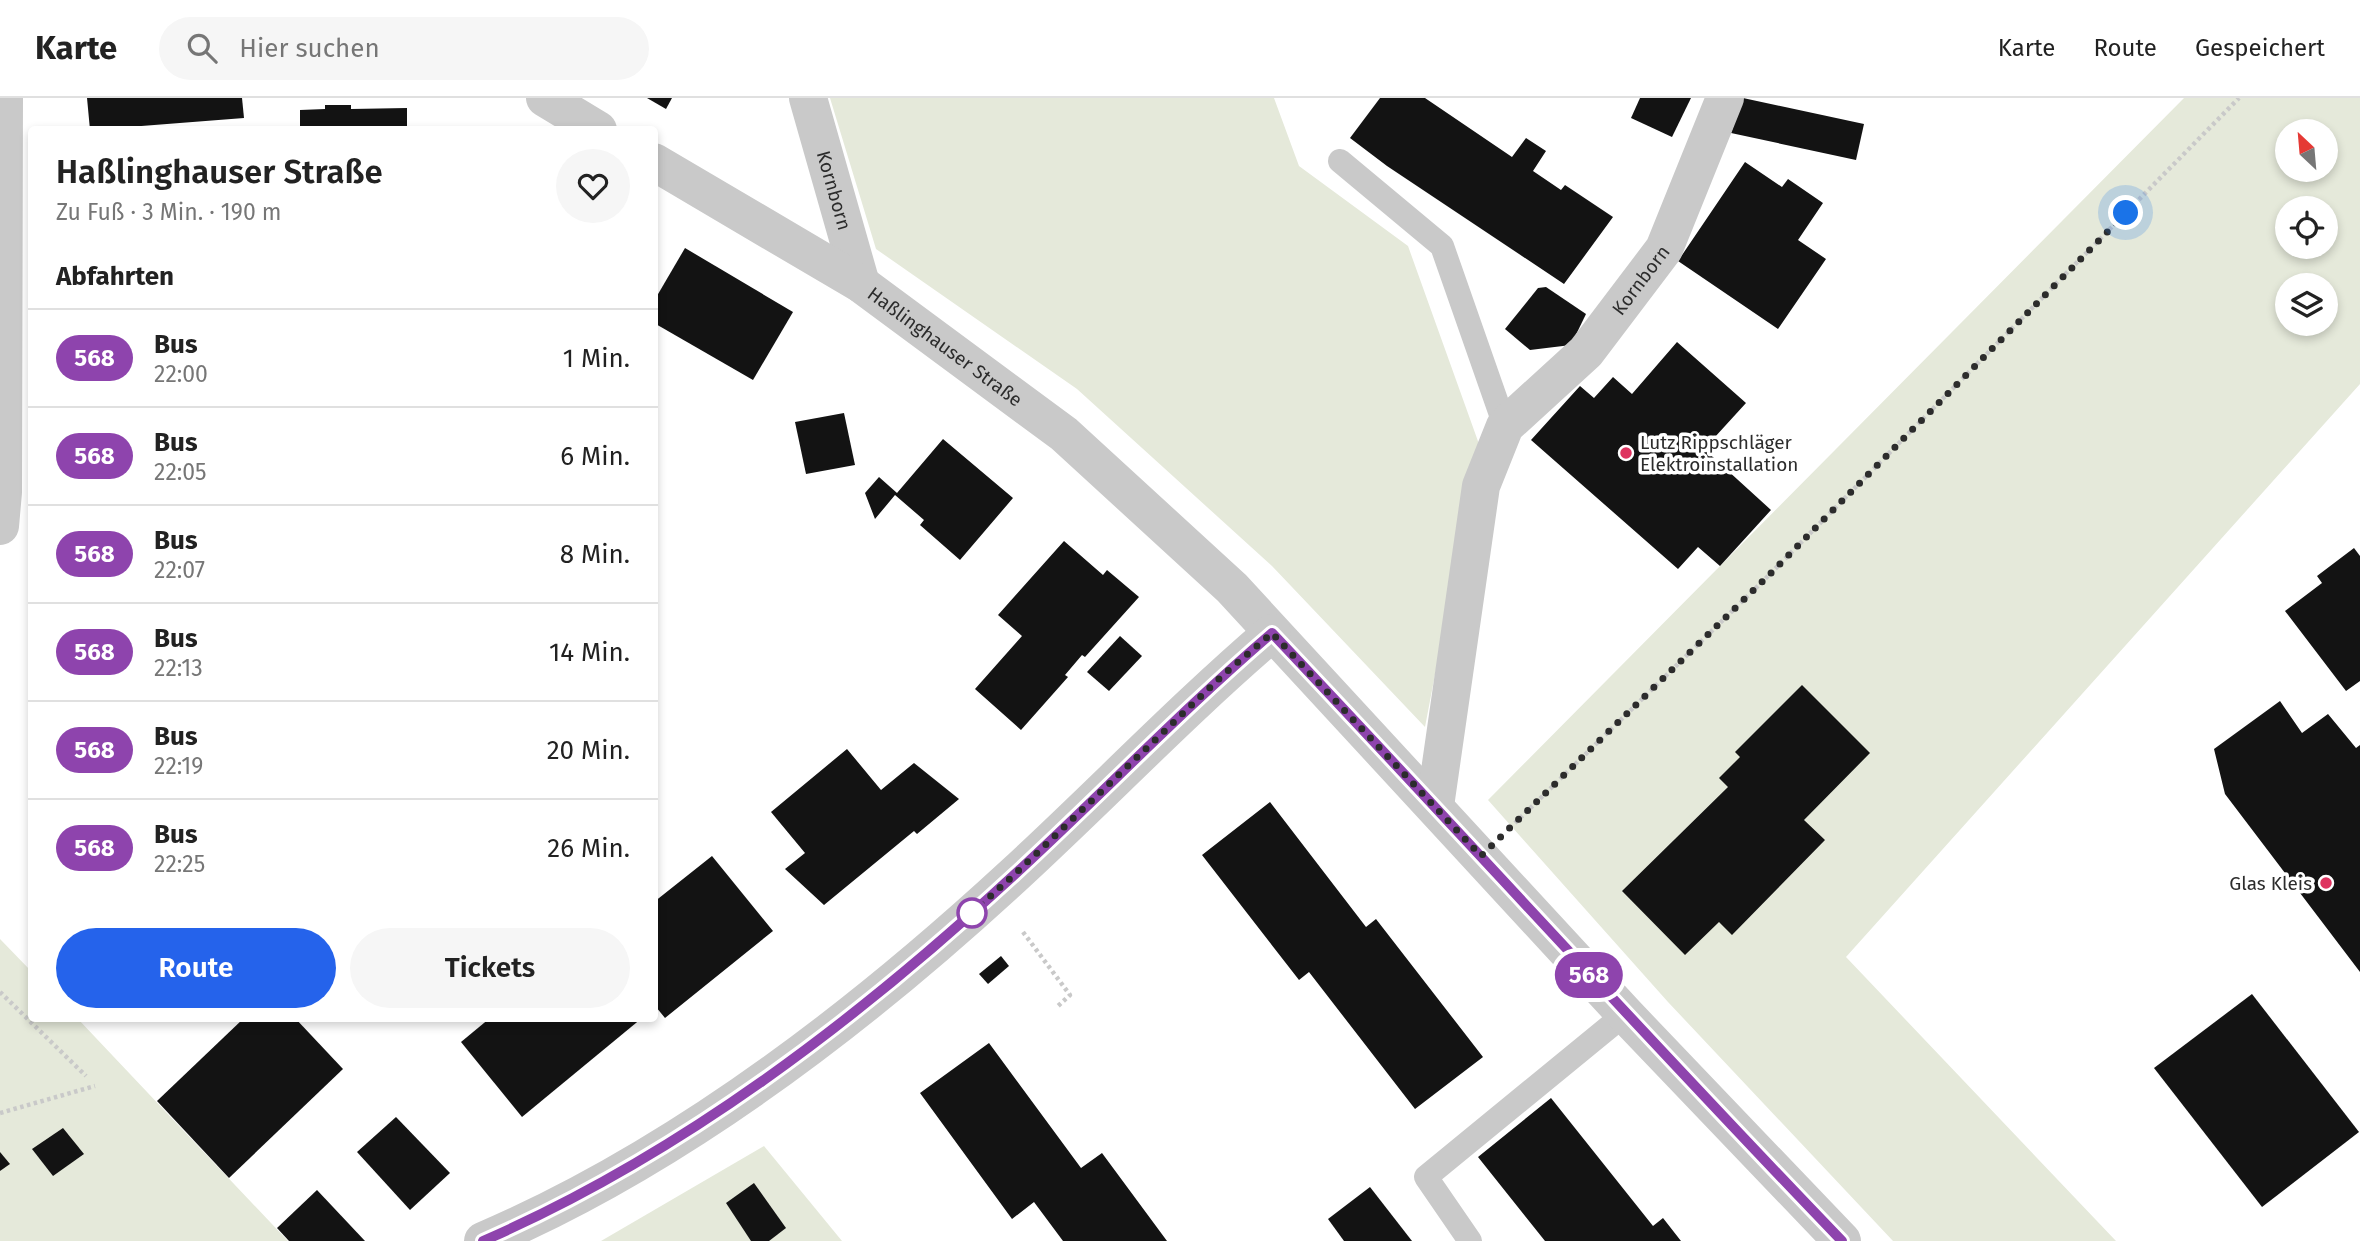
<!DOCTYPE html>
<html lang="de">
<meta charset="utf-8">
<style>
:root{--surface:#fff;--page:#f6f6f6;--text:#222;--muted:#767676;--line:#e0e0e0;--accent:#2563eb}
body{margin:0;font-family:"Fira Sans",sans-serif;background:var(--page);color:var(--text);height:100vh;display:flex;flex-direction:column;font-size:26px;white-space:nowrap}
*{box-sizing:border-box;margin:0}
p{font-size:23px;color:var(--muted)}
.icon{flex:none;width:38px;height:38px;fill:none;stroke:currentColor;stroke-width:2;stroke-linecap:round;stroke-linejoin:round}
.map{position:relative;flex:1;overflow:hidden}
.side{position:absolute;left:28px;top:28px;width:630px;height:896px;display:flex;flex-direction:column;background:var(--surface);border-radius:7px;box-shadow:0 4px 10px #0003}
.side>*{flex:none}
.badge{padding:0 14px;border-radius:23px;font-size:24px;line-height:46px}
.needle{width:46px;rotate:334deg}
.buttons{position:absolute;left:2275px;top:21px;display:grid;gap:14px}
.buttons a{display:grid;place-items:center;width:63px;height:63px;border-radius:50%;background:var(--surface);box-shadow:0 4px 10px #0003;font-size:35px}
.you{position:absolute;width:35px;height:35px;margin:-18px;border:5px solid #fff;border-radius:50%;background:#1a73e8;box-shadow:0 0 0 10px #1a73e833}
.map>.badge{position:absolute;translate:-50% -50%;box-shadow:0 0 0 4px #fff}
h2{padding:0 28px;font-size:26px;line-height:63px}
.round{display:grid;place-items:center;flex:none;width:74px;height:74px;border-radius:37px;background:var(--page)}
.headline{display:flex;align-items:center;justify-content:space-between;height:119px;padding:0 28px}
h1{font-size:33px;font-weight:600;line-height:52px}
.primary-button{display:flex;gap:14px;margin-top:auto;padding:14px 28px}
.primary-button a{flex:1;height:80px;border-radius:42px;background:var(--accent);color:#fff;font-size:28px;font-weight:600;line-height:80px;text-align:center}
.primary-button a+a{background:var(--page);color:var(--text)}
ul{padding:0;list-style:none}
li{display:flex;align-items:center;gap:21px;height:98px;padding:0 28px;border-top:2px solid var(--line)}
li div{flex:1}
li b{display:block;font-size:26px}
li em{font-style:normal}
li .badge{min-width:77px;font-weight:700;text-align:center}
header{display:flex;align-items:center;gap:42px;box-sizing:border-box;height:98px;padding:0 35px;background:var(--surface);border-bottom:2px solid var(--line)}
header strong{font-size:33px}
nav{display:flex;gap:38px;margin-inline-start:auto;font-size:24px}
.search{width:490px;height:63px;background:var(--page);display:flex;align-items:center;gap:18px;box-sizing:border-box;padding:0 24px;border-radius:38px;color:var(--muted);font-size:26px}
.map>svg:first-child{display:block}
</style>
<header>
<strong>Karte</strong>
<div class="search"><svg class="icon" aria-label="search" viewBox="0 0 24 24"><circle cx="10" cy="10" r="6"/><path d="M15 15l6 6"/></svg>Hier suchen</div>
<nav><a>Karte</a><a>Route</a><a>Gespeichert</a></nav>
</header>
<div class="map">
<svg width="2360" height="1143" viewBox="0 0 2360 1143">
<rect width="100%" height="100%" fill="#fff"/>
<!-- green -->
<g fill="#e5e9da" fill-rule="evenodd">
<path d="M830,0H1274L1299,68L1408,148L1479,346L1425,629L1272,468L1077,291L876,151Z"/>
<path d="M2184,0H2360V286L1846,859L2116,1143H1893L1668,904L1488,702ZM2287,33H2326V72H2287ZM2287,110H2326V149H2287ZM2287,187H2326V226H2287Z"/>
<path d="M0,841L31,873L32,920L78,921L288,1143H0Z"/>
<path d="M764,1048L842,1143H601Z"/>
</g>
<!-- building -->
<g fill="#131313">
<path d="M87,0H242L244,20L90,32Z"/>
<path d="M647,0H672L666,11Z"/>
<path d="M1380,0H1425L1512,59L1526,40L1546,53L1533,73L1561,92L1565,87L1613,119L1564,186L1387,68L1350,40Z"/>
<path d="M1640,0H1691L1672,39L1631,20Z"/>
<path d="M1743,0L1864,26L1856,62L1731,35Z"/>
<path d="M325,7H351V11L407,10V32H300V12L325,11Z"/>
<path d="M1745,64L1782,89L1788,81L1823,105L1798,142L1826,161L1778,231L1678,163Z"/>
<path d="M685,150L793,214L753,282L654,225V203Z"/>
<path d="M1546,189L1586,216L1571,247L1530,252L1505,231L1538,190Z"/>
<path d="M1677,244L1746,305L1704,351L1771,412L1720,468L1698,449L1678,471L1531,342L1580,288L1594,300L1613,279L1632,296Z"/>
<path d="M844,315L855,367L806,376L795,324Z"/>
<path d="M943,341L1013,400L960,462L920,427L924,422L895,397L875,421L865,395L879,379L897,395Z"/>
<path d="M1064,443L1103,477L1107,472L1139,499L1085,559L1082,557L1065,577L1068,579L1021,632L975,591L1022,538L998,517Z"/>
<path d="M2354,450L2360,458V583L2346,593L2285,513L2322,485L2317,478Z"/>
<path d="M1120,538L1142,558L1109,593L1087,574Z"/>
<path d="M1802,587L1870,655L1804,722L1825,742L1732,837L1719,824L1685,857L1622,793L1728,689L1719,680L1740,659L1735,654Z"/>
<path d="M2280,603L2302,635L2328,616L2356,650L2360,647V874L2225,696L2214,651Z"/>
<path d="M847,651L881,692L914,665L959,701L917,736L914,733L824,807L785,771L805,755L771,714Z"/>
<path d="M1270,704L1366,829L1376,821L1483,959L1415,1011L1309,874L1299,882L1202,757Z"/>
<path d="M712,758L773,833L665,920L656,909L654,911V804Z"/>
<path d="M1001,858L1009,868L988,886L979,876Z"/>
<path d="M2252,896L2359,1034L2262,1109L2154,970Z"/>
<path d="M244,920H295L343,971L229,1080L157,1003Z"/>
<path d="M490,920H642L522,1019L461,944Z"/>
<path d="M989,945L1081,1070L1102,1055L1167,1143H1063L1034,1104L1012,1121L920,995Z"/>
<path d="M1551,1000L1653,1128L1663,1120L1681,1143H1545L1478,1059Z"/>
<path d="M396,1019L450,1075L410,1112L357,1054Z"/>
<path d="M63,1030L84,1056L53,1078L32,1051Z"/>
<path d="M0,1054L10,1066L0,1073Z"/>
<path d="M754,1085L786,1130L769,1143H751L726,1105Z"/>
<path d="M1370,1089L1412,1143H1344L1328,1121Z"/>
<path d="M317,1092L365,1143H289L277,1130Z"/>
</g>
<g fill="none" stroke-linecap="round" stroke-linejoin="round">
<!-- path -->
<g stroke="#c9c9c9" stroke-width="4.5" stroke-dasharray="3.5 3.5" stroke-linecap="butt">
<path d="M1515,725L1767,479L2239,0"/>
<path d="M1023,834L1070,897L1058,908"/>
<path d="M0,894L86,978"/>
<path d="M0,1015L95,988"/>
</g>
<!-- lane -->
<g stroke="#c9c9c9" stroke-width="24">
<path d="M1340,63L1442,148L1505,328"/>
<path d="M1470,1143L1426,1079L1625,916"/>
</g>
<!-- street -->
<g stroke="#c9c9c9" stroke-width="38">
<path d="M545,0L598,32"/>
<path id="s1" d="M808,0L861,186"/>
<path id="s2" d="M654,64L861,186L1064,336L1232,490L1625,916L1842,1143"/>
<path d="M0,428L3,394L4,0"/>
<path id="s3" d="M1435,708L1481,388L1505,328L1586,254L1664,151L1725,0"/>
<path d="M483,1143C677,1060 858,921 1013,778C1100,698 1182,612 1272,535"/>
</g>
</g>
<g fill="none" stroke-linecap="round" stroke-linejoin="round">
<defs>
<path id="line" d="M483,1143C679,1058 857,922 1013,778C1100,698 1182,612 1272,535C1463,737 1649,943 1842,1143"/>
</defs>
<!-- line casing -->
<use href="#line" stroke="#fff" stroke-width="16"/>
<!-- line -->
<use href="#line" stroke="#8e44ad" stroke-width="10"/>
<!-- walk -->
<path stroke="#2c2c2c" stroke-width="7" stroke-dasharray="0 12.6" d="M972,815L1015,776L1222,578L1272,535L1481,758L1767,479L2126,115"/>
</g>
<!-- markers -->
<g fill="#de335f" stroke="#fff" stroke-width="2.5">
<circle cx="1626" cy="355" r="7"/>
<circle cx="2326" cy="785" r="7"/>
</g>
<circle fill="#fff" stroke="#8e44ad" stroke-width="3.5" cx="972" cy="815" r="14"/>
<g text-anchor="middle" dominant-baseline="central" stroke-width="7" stroke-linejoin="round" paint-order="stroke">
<!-- street labels -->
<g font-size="19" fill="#2c2c2c" stroke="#fff">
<text stroke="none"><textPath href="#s1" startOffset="96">Kornborn</textPath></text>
<text stroke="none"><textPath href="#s3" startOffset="588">Kornborn</textPath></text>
<text stroke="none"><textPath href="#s2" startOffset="345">Haßlinghauser Straße</textPath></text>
</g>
<!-- poi labels -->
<g font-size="19" fill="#2c2c2c" stroke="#fff" text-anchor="start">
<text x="1640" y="344">Lutz Rippschläger<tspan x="1640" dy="22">Elektroinstallation</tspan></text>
<text x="2312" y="785" text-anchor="end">Glas Kleis</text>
</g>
</g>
</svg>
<div class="buttons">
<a><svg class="needle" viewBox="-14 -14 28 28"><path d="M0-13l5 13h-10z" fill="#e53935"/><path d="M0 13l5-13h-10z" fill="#767676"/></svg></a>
<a><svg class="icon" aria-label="locate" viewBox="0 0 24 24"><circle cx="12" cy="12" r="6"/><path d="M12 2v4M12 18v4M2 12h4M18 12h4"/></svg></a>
<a><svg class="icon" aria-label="layers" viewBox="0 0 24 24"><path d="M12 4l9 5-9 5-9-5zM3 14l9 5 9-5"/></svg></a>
</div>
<div class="you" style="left:2126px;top:115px"></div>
<b class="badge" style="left:1589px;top:877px;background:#8e44ad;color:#fff">568</b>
<section class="side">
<div class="headline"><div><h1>Haßlinghauser Straße</h1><p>Zu Fuß · 3 Min. · 190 m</p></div><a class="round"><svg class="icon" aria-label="heart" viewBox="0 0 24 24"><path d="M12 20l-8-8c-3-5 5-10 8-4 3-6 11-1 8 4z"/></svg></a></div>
<h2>Abfahrten</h2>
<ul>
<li><span class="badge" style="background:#8e44ad;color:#fff">568</span><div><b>Bus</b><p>22:00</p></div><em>1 Min.</em></li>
<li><span class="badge" style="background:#8e44ad;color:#fff">568</span><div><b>Bus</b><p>22:05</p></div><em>6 Min.</em></li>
<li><span class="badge" style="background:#8e44ad;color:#fff">568</span><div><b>Bus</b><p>22:07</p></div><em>8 Min.</em></li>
<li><span class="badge" style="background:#8e44ad;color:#fff">568</span><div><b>Bus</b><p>22:13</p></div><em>14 Min.</em></li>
<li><span class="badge" style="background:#8e44ad;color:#fff">568</span><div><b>Bus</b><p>22:19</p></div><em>20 Min.</em></li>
<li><span class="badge" style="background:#8e44ad;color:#fff">568</span><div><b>Bus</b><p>22:25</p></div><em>26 Min.</em></li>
</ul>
<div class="primary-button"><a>Route</a><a>Tickets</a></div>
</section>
</div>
